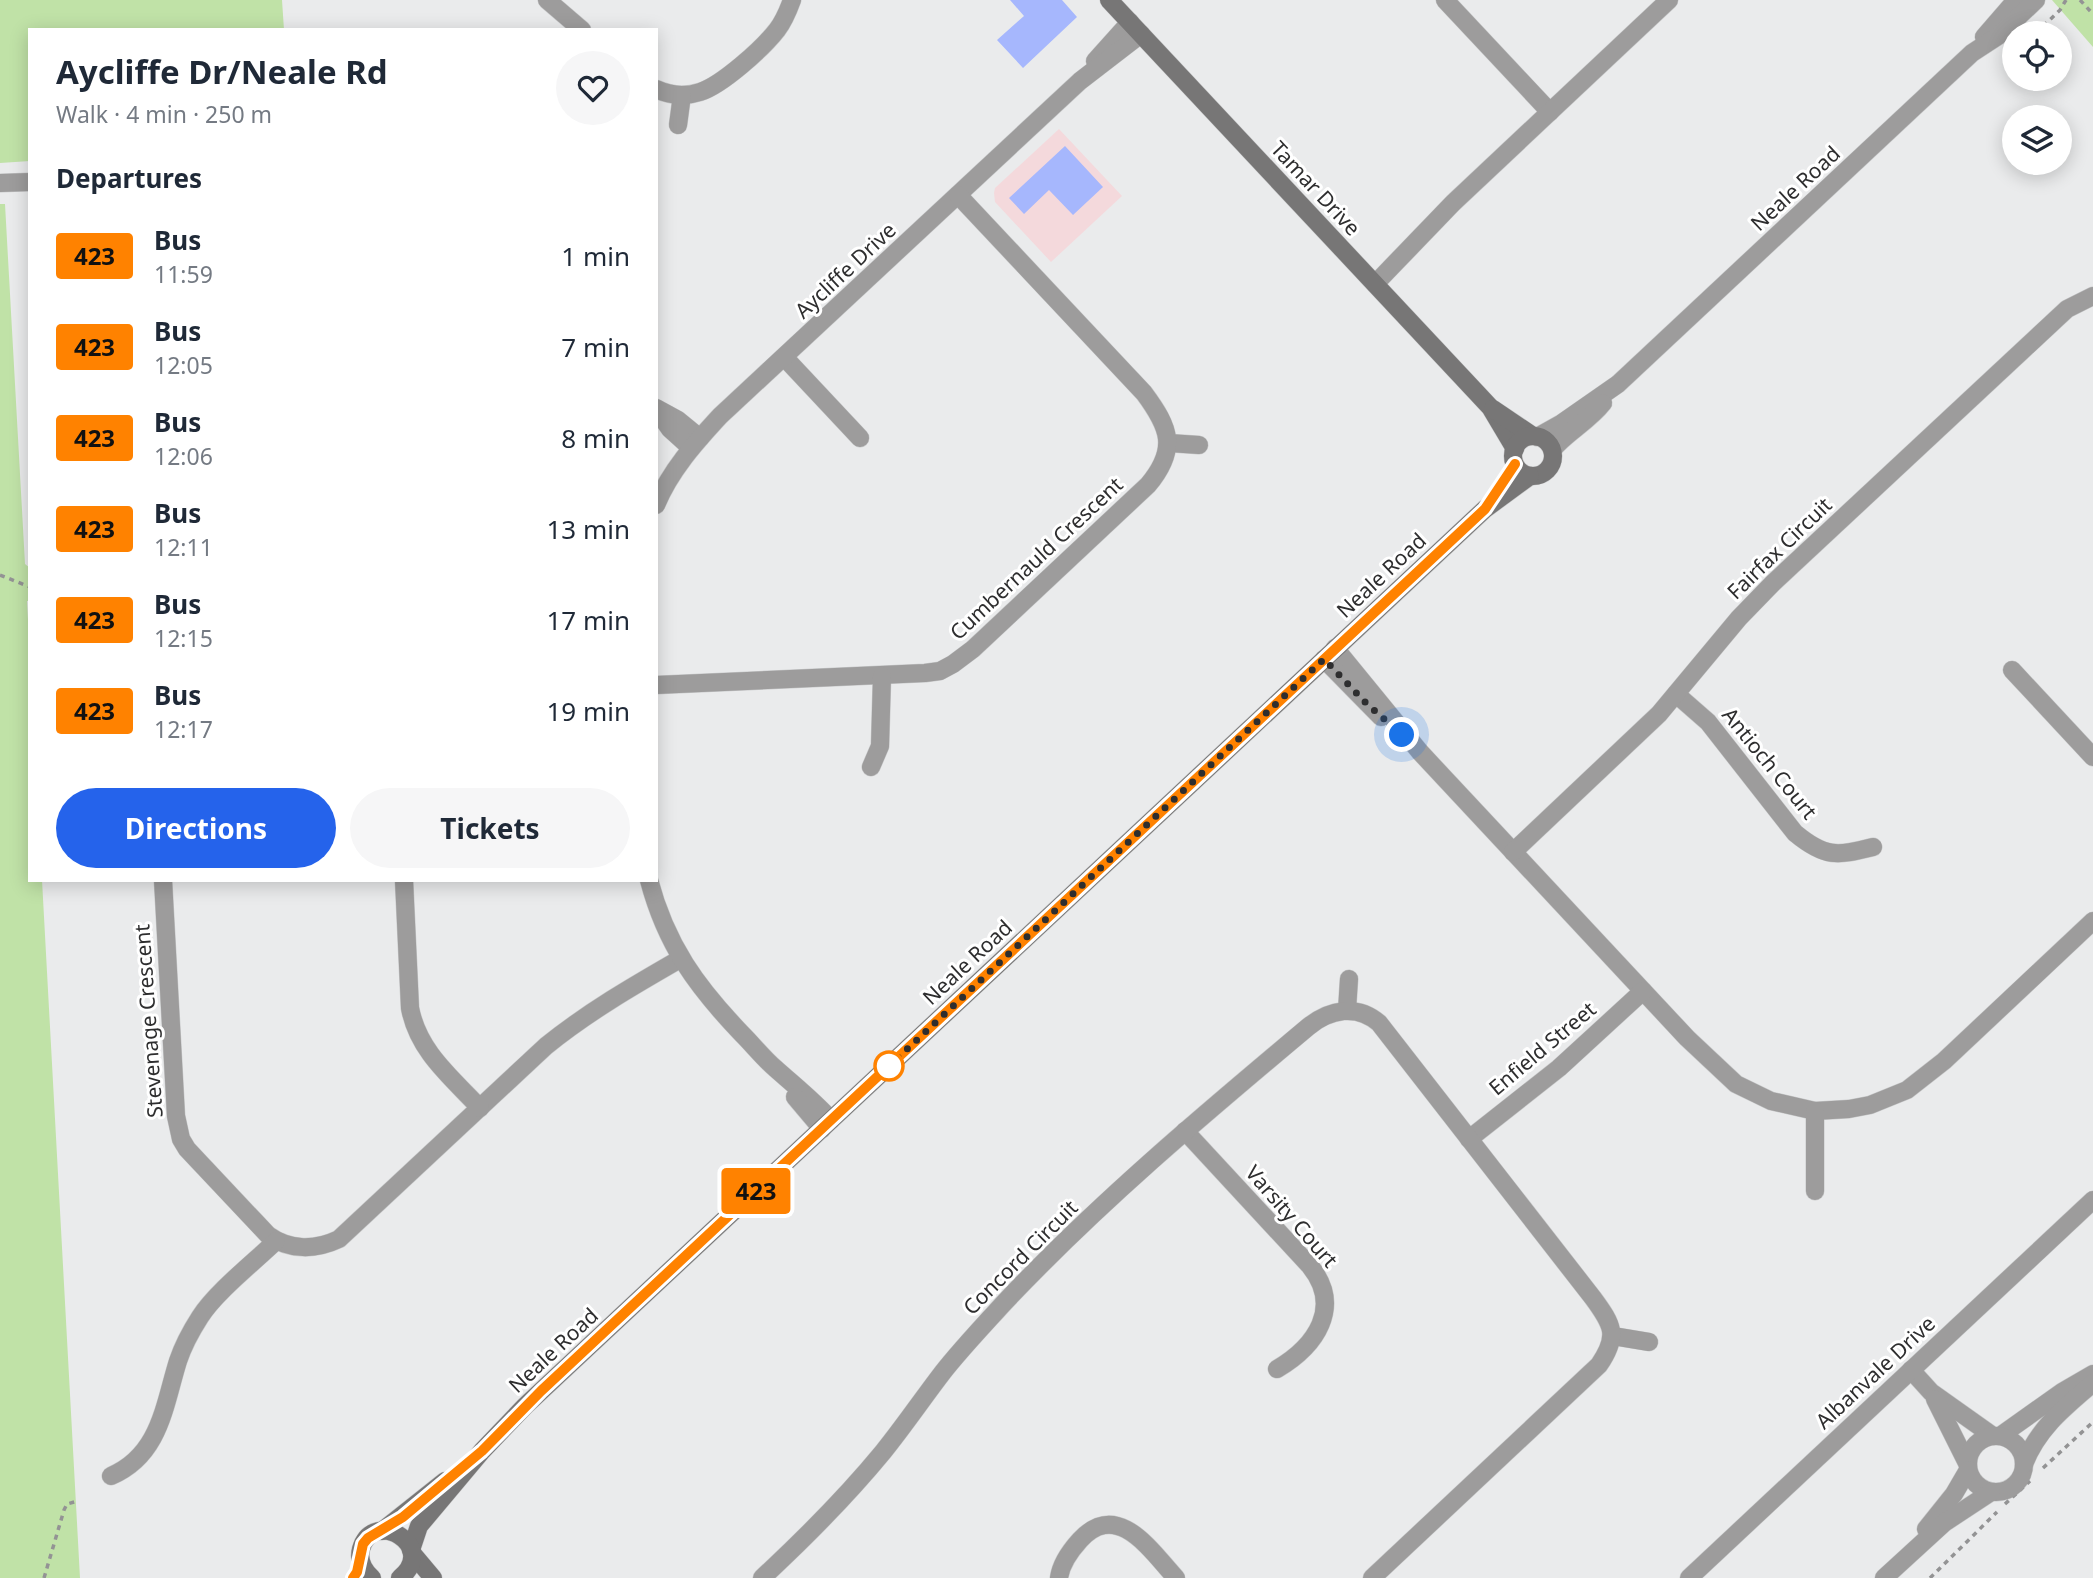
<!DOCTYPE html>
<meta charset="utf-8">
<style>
:root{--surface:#fff;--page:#f6f6f7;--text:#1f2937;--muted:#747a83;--accent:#2563eb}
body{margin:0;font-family:"Noto Sans",sans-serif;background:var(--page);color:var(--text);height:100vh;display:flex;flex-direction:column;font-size:26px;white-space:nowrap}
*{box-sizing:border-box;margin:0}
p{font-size:23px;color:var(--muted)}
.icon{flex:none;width:38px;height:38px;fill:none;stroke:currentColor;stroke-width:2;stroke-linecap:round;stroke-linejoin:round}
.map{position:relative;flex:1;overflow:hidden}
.sheet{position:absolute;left:28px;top:28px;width:630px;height:854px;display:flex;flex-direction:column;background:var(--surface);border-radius:0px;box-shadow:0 4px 18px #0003}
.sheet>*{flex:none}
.badge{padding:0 14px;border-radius:5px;font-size:24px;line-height:46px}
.buttons{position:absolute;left:2002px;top:21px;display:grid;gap:14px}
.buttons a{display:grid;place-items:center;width:70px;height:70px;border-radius:50%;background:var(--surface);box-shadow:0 4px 18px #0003;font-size:35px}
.you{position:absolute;width:35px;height:35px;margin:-18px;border:5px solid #fff;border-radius:50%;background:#1a73e8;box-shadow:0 0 0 10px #1a73e833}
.map>.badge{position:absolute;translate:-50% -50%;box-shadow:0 0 0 4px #fff}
h2{padding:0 28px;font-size:26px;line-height:63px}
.round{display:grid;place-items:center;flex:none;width:74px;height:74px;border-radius:37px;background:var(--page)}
.head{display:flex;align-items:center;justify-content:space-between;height:119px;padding:0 28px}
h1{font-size:33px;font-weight:700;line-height:52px}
.cta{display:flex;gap:14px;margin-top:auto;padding:14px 28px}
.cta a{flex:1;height:80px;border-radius:42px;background:var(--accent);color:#fff;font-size:28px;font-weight:700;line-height:80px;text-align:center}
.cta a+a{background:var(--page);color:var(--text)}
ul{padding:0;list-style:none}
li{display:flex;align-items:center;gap:21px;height:91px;padding:0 28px}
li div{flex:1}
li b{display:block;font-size:26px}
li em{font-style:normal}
li .badge{min-width:77px;font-weight:700;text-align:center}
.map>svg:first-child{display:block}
</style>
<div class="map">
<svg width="2093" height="1578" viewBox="0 0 2093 1578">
<rect width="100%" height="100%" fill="#eaebec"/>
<!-- education -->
<path fill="#f4d9dc" d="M1059,129L1122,196L1051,262L995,202L994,193L995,188Z"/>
<!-- green -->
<g fill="#c0e2a7">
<path d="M0,0H282L284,30H30V161L0,163Z"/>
<path d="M2052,0H2093V47Z"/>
<path d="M0,204H5L25,564L30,568V601H27L30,657V880H42L80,1578H0Z"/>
</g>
<!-- building -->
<g fill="#a6b7fd">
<path d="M1010,0H1062L1077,17L1023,68L997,40L1024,16Z"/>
<path d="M1065,146L1103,187L1073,215L1049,190L1024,214L1009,198Z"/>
</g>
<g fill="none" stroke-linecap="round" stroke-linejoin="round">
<defs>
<g id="street">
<path d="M547,0L582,30"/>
<path d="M1445,0L1550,112"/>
<path d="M1984,37L2016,0"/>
<path d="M1095,61L1130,22"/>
<path d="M656,89C669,95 685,97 700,92C722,85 762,49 777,30C784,21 788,11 792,0"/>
<path d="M678,125L682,95"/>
<path d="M0,183L30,182"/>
<path d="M1375,284L1453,203L1669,0"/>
<path d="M785,358L860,438"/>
<path d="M656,408L678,420L700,438"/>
<path d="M658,412L670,429L691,448"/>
<path d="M1537,437L1562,423L1618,384L1972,53L1998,36L2036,0"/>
<path d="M1169,443L1199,445"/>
<path d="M1552,450C1567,432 1588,422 1603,403"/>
<path d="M656,505C670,471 695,443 720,416L1080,81L1141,34"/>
<path d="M1335,648L1420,752L1687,1038L1736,1084L1771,1101L1815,1111L1849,1109L1870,1105L1907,1090L1944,1061L2093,921"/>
<path d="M1324,659L1381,717"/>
<path d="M2012,670L2093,757"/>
<path d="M656,685L925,673L940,671L953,664L973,649L1148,485C1178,449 1170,428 1144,393L958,195"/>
<path d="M1676,694L1708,722L1795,833C1825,858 1837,856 1873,847"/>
<path d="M871,767L880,746L882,676"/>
<path d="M1513,852L1659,714L1739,618L1773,583L2067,309L2093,296"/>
<path d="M163,880L176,1116L181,1139L187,1149L268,1235C290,1251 316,1250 339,1239L546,1046C588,1012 633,986 680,959"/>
<path d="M404,880L410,1008C418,1051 451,1077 480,1108"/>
<path d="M649,880C666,945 697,987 742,1034C754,1046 764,1059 776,1069C795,1086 814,1101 831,1120"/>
<path d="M1347,1010L1349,979"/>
<path d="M795,1097L822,1129"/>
<path d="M1185,1131L1310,1266C1343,1307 1316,1346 1277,1369"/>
<path d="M1469,1139L1559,1068L1643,991"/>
<path d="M1815,1191V1111"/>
<path d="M1613,1336L1649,1342"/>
<path d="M1911,1370L1931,1392L1993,1436"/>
<path d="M1935,1399L1968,1465"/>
<path d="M2000,1436L2062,1392L2093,1374"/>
<circle cx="1996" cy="1464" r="28"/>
<path d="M2024,1464C2038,1428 2065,1407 2093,1383"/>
<path d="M111,1476C160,1455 164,1406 178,1361C183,1346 191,1331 200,1317C216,1292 253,1263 276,1241"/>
<path d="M1926,1529L1954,1494L1968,1470"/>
<path d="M762,1578C805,1538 846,1497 883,1452C904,1426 923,1398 943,1372C962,1348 983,1326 1003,1304C1097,1204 1203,1115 1308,1027C1330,1009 1357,1004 1379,1023L1593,1298C1613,1325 1619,1336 1599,1365L1372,1578"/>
<path d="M1059,1578C1061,1563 1070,1551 1080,1540C1118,1499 1151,1551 1176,1578"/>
<path d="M1689,1578L2093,1200"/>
<path d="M1884,1578L1944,1523L1991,1492"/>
</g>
<g id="secondary">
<path d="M1109,0L1490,407L1515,449"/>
<path d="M1493,409L1533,436"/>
<circle cx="1533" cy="456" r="20"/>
<path d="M382,1531L445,1481"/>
<path d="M411,1550L419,1526L482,1451L525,1406L1485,509L1530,476"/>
<path d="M412,1553L433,1578"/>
<path d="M372,1578C363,1570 358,1561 361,1549C373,1507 439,1546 400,1578"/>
</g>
</defs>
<!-- street casing -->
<use href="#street" stroke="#c8c9ca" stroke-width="19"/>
<!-- secondary casing -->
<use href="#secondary" stroke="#c8c9ca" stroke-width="19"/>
<!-- path -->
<g stroke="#939394" stroke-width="3.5" stroke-dasharray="5 5" stroke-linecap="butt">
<path d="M2080,0L2093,14"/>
<path d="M2036,33L2060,10L2066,0"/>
<path d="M0,575L30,587"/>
<path d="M2043,1468L2093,1422"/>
<path d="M2005,1504L2030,1481"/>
<path d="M44,1578L64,1510L67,1504L78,1501"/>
<path d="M1930,1578L1997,1512"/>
</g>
<!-- street -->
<use href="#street" stroke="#9d9c9c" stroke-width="18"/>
<!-- secondary -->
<use href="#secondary" stroke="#777676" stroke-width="18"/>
</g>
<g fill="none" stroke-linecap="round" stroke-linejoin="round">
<defs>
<path id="line" d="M353,1578L357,1572L363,1544L368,1538L403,1517L482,1451L541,1391L1485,509L1515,464"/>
</defs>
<!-- line casing -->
<use href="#line" stroke="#fff" stroke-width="16"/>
<!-- line -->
<use href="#line" stroke="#ff8200" stroke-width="10"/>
<!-- walk -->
<path stroke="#2e2e2f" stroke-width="7" stroke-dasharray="0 12.6" d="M889,1066L1324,659L1366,703L1402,735"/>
</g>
<!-- markers -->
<circle fill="#fff" stroke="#ff8200" stroke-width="3.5" cx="889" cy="1066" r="14"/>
<g text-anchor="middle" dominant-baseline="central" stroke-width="6" stroke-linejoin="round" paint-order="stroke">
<!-- street labels -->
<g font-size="21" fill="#2e2e2f" stroke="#fff">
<text transform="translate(1316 188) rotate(47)">Tamar Drive</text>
<text transform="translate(1795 188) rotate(-43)">Neale Road</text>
<text transform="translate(845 270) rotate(-43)">Aycliffe Drive</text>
<text transform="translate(1779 548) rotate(-44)">Fairfax Circuit</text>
<text transform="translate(1036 558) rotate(-43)">Cumbernauld Crescent</text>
<text transform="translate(1381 575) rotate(-43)">Neale Road</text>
<text transform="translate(1770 763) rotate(51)">Antioch Court</text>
<text transform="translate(967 962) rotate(-43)">Neale Road</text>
<text transform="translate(148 1021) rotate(-94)">Stevenage Crescent</text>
<text transform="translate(1542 1048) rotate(-40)">Enfield Street</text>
<text transform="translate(1292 1216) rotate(49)">Varsity Court</text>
<text transform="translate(1020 1257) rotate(-45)">Concord Circuit</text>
<text transform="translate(553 1350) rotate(-43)">Neale Road</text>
<text transform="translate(1875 1372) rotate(-43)">Albanvale Drive</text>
</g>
</g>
</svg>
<div class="buttons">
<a><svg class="icon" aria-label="locate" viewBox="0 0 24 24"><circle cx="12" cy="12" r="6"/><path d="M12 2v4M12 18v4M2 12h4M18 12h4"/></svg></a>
<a><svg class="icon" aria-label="layers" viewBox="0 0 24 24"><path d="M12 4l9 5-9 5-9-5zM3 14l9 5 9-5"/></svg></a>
</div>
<div class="you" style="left:1402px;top:735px"></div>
<b class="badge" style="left:756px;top:1191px;background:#ff8200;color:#111">423</b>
<section class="sheet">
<div class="head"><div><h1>Aycliffe Dr/Neale Rd</h1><p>Walk · 4 min · 250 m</p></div><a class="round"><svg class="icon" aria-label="heart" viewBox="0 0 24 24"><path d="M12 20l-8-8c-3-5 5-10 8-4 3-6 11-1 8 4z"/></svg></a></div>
<h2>Departures</h2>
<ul>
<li><span class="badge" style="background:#ff8200;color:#111">423</span><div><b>Bus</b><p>11:59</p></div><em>1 min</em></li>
<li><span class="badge" style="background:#ff8200;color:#111">423</span><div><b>Bus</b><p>12:05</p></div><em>7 min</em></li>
<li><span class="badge" style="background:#ff8200;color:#111">423</span><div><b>Bus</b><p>12:06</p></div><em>8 min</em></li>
<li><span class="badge" style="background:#ff8200;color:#111">423</span><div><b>Bus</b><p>12:11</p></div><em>13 min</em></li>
<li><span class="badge" style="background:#ff8200;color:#111">423</span><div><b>Bus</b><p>12:15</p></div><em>17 min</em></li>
<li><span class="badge" style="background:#ff8200;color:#111">423</span><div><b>Bus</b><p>12:17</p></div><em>19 min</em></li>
</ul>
<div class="cta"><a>Directions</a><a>Tickets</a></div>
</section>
</div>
